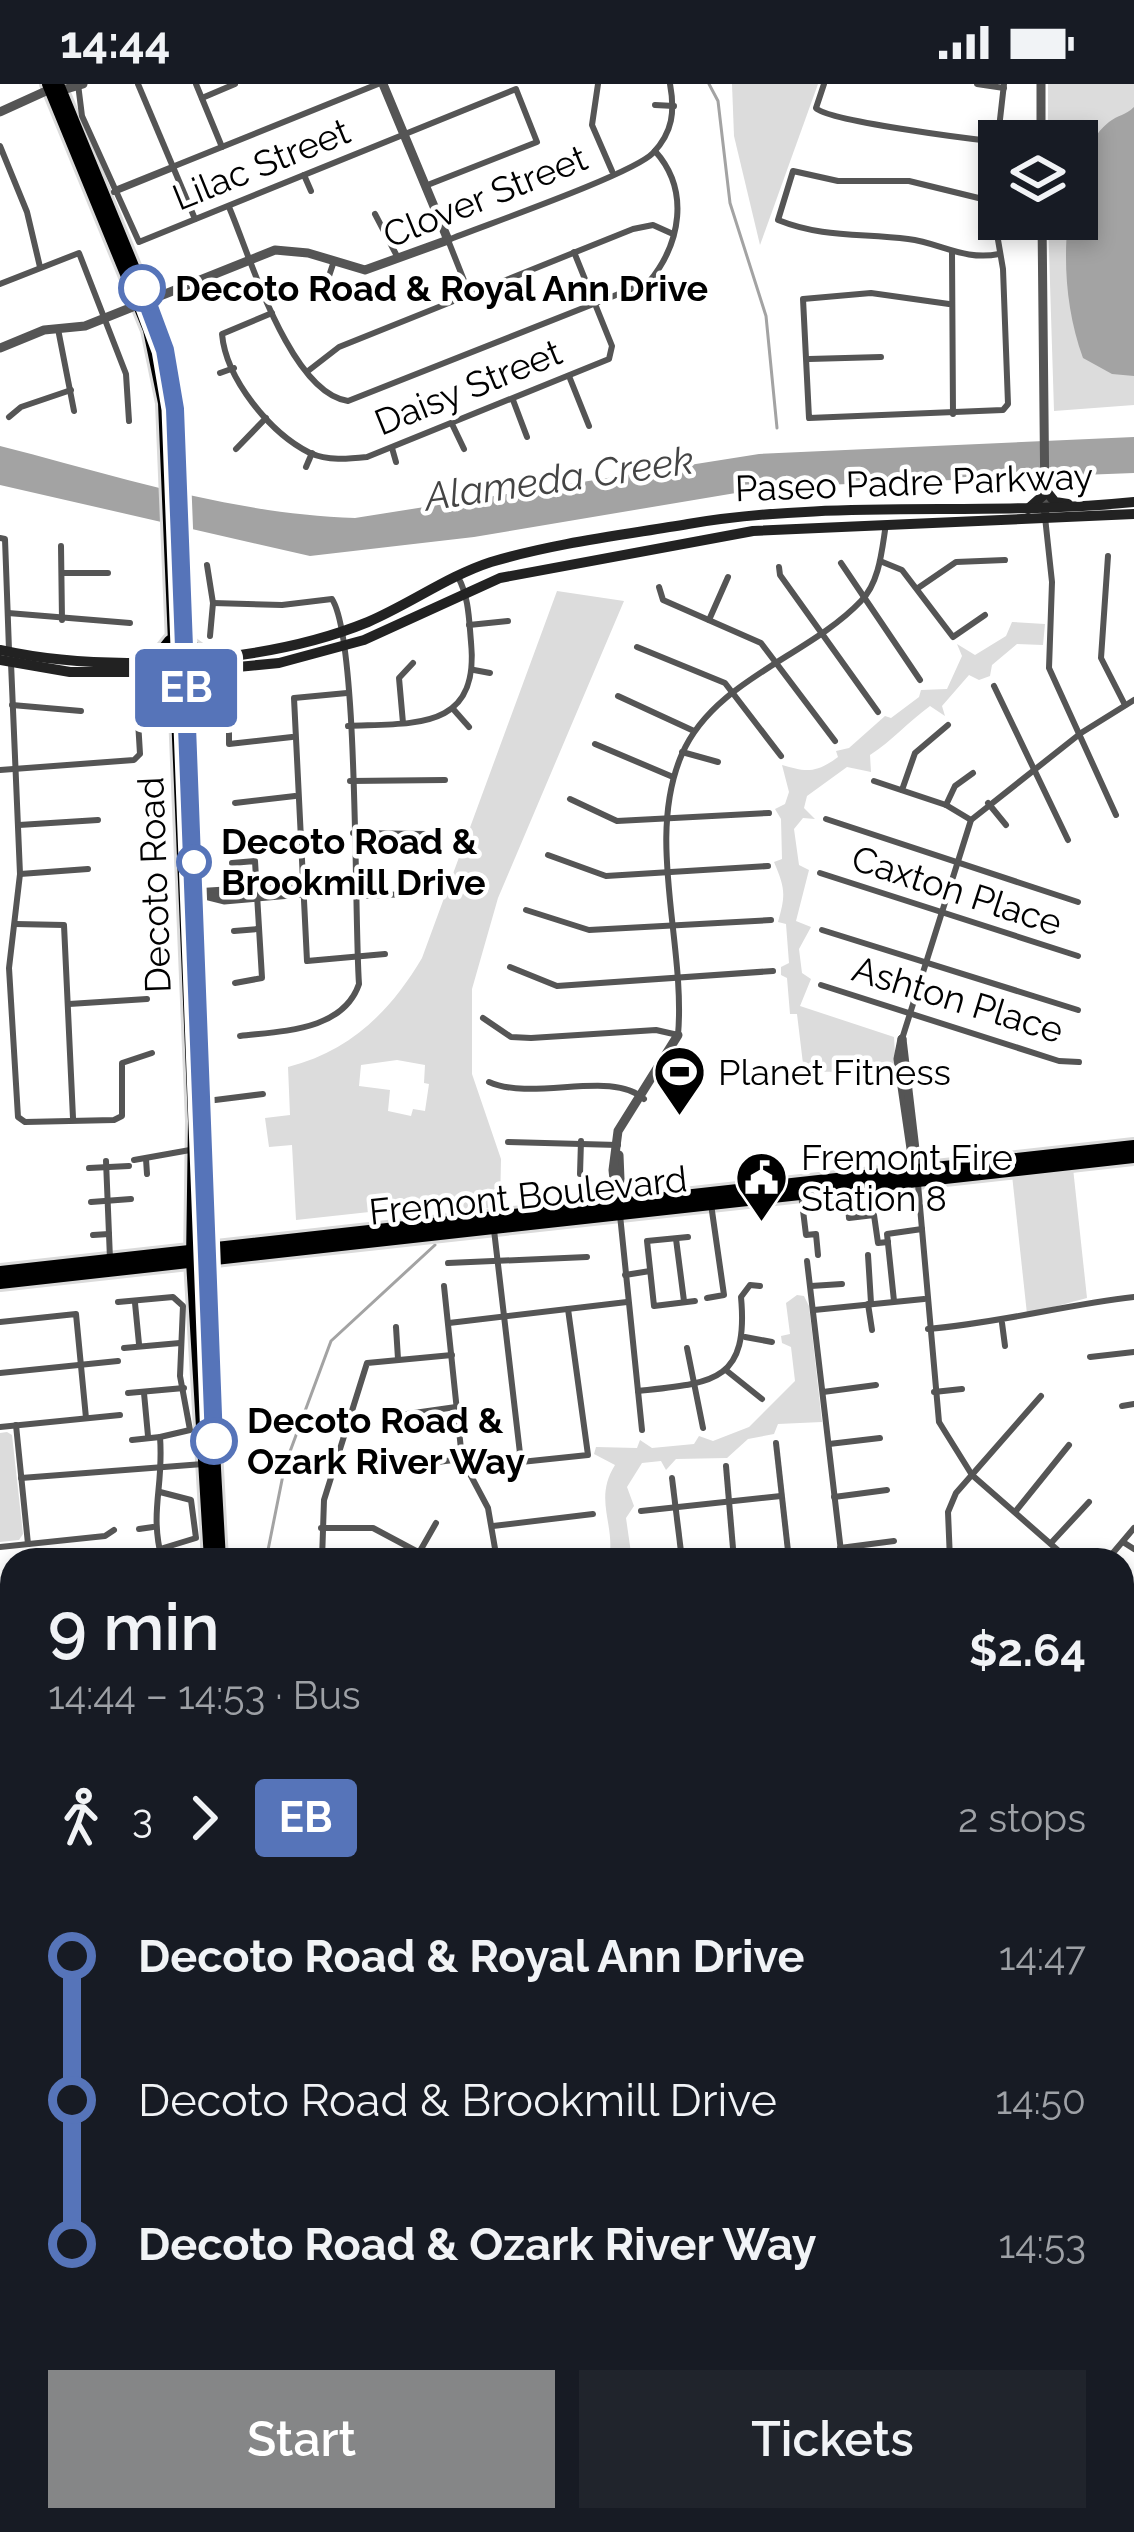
<!DOCTYPE html>
<meta charset="utf-8">
<style>
:root{--surface:#171b24;--page:#20242c;--text:#f1f3f6;--muted:#9ea1a6;--accent:#858687}
body{margin:0;font-family:Raleway,sans-serif;background:var(--page);color:var(--text);height:100vh;display:flex;flex-direction:column;font-size:45px;white-space:nowrap}
*{box-sizing:border-box;margin:0}
p{font-size:39px;color:var(--muted)}
.icon{flex:none;width:66px;height:66px;fill:none;stroke:currentColor;stroke-width:2;stroke-linecap:round;stroke-linejoin:round}
.map{position:relative;flex:1;overflow:hidden}
.panel{position:absolute;left:0px;top:1464px;width:1134px;height:984px;display:flex;flex-direction:column;background:var(--surface);border-radius:36px 36px 0 0;box-shadow:0 6px 18px #0003}
.panel>*{flex:none}
.badge{padding:0 24px;border-radius:9px;font-size:42px;line-height:78px}
.buttons{position:absolute;left:978px;top:36px;display:grid;gap:24px}
.buttons a{display:grid;place-items:center;width:120px;height:120px;border-radius:0px;background:var(--surface);box-shadow:0 6px 18px #0003;font-size:60px}
.map>.badge{position:absolute;translate:-50% -50%;box-shadow:0 0 0 6px #fff}
.legs{display:flex;align-items:center;gap:18px;height:132px;padding:0 48px;font-size:39px}
.legs p{margin-inline-start:auto}
.overview{display:flex;align-items:center;justify-content:space-between;height:204px;padding:0 48px}
h1{font-size:66px;font-weight:600;line-height:90px}
.button{display:flex;gap:24px;margin-top:auto;padding:24px 48px}
.button a{flex:1;height:138px;border-radius:0px;background:var(--accent);color:#fff;font-size:48px;font-weight:600;line-height:138px;text-align:center}
.button a+a{background:var(--page);color:var(--text)}
ul{padding:0 48px;list-style:none}
li{display:flex;align-items:center;gap:42px;height:144px;font-size:45px}
li i{display:grid;place-items:center;width:18px;height:100%;margin:0 15px;background:currentColor}
li i::after{content:'';width:30px;height:30px;margin:-15px;border:9px solid;border-radius:50%;background:var(--surface)}
li p{margin-inline-start:auto}
li:first-child i{background:linear-gradient(#0000 50%,currentColor 0)}
li:last-child i{background:linear-gradient(currentColor 50%,#0000 0)}
.status{display:flex;justify-content:space-between;align-items:center;height:84px;padding:0 60px;background:var(--surface);direction:ltr}
.status svg{height:33px;fill:currentColor}
.map>svg:first-child{display:block}
</style>
<div class="status"><b>14:44</b><svg viewBox="0 0 49 12"><path d="M0 12V9h3v3zM5 12V6h3v6zM10 12V3h3v9zM15 12V0h3v12zM26 1h20v11H26zM47 4h2v5h-2z"/></svg></div>
<div class="map">
<svg width="1134" height="2448" viewBox="0 0 1134 2448">
<rect width="100%" height="100%" fill="#fff"/>
<!-- green -->
<g fill="#dcdcdc" fill-rule="evenodd">
<path d="M732,0H818L760,161L734,52Z"/>
<path d="M1048,0H1134V321L1054,327L1048,135H1077V57H1048Z"/>
<path d="M557,507L624,517L498,814L472,905V990L501,1075L500,1123L463,1126L461,1118L296,1136L292,1061L269,1063L265,1034L290,1031L288,983C350,967 390,928 422,874ZM397,976L425,981L424,999L429,1000L425,1027L413,1025L411,1032L388,1027L390,1006L359,1002L361,981Z"/>
<path d="M1012,538L1045,540L1043,561L1017,560L992,581L990,592L979,596L969,591L942,622L945,632L930,622C908,638 892,657 870,671L871,688L847,683L807,712L804,724L815,735L803,734L794,745L799,781L809,786L796,837L811,843L799,865L802,889L811,895L800,922L894,953L896,987L804,988L797,930H790L787,894L781,891V883L789,879L786,840L778,838C786,810 785,804 774,778L782,775L781,735L775,725L785,720L789,708L782,681C804,687 814,691 838,673L836,667L849,664L885,632L891,634L919,613L921,606L947,605L962,572L957,560L975,571L1006,552Z"/>
<path d="M1073,1084L1087,1214L1027,1230L1012,1091Z"/>
<path d="M797,1211L804,1212L809,1222L822,1338L778,1340L774,1350L748,1355L727,1374L676,1375L666,1386L661,1377L642,1379L627,1403L634,1422L626,1434L632,1476H609C616,1440 593,1416 615,1381L594,1370L596,1363L637,1364L640,1356L652,1364L694,1360L699,1352L713,1357L749,1343L795,1297L791,1263L782,1259L781,1252L790,1250L786,1219Z"/>
<path d="M7,1348L12,1351L23,1450L19,1456L0,1458V1349Z"/>
<path d="M12,2176V2436H262L261,2448H0V2203Z"/>
</g>
<!-- water -->
<g fill="#a3a3a3">
<path d="M1134,23V292L1112,290L1083,274C1067,230 1063,182 1068,135H1077C1077,102 1082,59 1109,38C1118,31 1126,31 1134,23Z"/>
<path d="M1134,353V389L771,403L474,453L310,472L0,401V362C118,392 231,430 355,434L759,370Z"/>
</g>
<g fill="none" stroke-linecap="round" stroke-linejoin="round">
<!-- stream -->
<g stroke="#a3a3a3" stroke-width="3">
<path d="M709,0L718,17L730,119L766,232L777,344"/>
<path d="M266,1476L285,1381L331,1257L435,1161"/>
<path d="M0,1768L12,1772"/>
<path d="M0,1849L12,1852"/>
<path d="M1122,2019L1134,2021"/>
</g>
<defs>
<g id="primary">
<path d="M48,0L149,246L164,319L194,1037L192,1177L210,1476"/>
<path d="M58,0L158,243L174,317L204,998L203,1165L220,1476"/>
<path d="M183,556L206,572"/>
<path d="M154,577L170,557"/>
<path d="M155,588L175,605"/>
<path d="M0,1188L1134,1062"/>
<path d="M0,1199L1134,1073"/>
</g>
<g id="motorway">
<path d="M0,1802L12,1804"/>
<path d="M0,1814L12,1817"/>
<path d="M0,1825L12,1828"/>
<path d="M1122,2032L1134,2035"/>
<path d="M1122,2048L1134,2051"/>
<path d="M280,2448L281,2436"/>
<path d="M298,2448L299,2436"/>
</g>
</defs>
<!-- primary casing -->
<use href="#primary" stroke="#dbdbdb" stroke-width="18"/>
<!-- motorway casing -->
<use href="#motorway" stroke="#dbdbdb" stroke-width="21"/>
<!-- minor -->
<g stroke="#555" stroke-width="6">
<path d="M78,0L82,32L139,158L516,5L537,58L425,102"/>
<path d="M138,0L195,135"/>
<path d="M196,0L222,63"/>
<path d="M598,0L592,41L612,87"/>
<path d="M824,0L816,24C827,37 971,55 999,58"/>
<path d="M977,0L1004,4"/>
<path d="M202,14L235,0"/>
<path d="M655,21L674,22"/>
<path d="M0,62L27,128L40,183"/>
<path d="M304,91L311,107"/>
<path d="M115,106L378,0"/>
<path d="M114,108L173,84"/>
<path d="M999,119L909,97H838L793,87L778,136C823,154 861,149 908,155C941,159 964,177 999,170"/>
<path d="M229,123C250,172 290,309 348,317L649,198C681,159 690,106 655,67"/>
<path d="M375,130L398,174"/>
<path d="M952,169L953,330"/>
<path d="M327,198L333,180"/>
<path d="M0,200L79,169L126,290L129,337"/>
<path d="M469,209L448,156C485,141 633,90 653,69C673,48 675,27 670,0"/>
<path d="M949,220L871,209L803,215L809,334L1003,326L1008,320L1003,185L991,115L1004,0"/>
<path d="M272,229L222,250C226,295 270,349 310,369C328,377 348,375 367,373L609,275L612,262L574,168"/>
<path d="M58,245L74,327"/>
<path d="M809,275L881,273"/>
<path d="M308,287L339,263L633,145L653,141L673,150"/>
<path d="M220,289L234,284"/>
<path d="M569,292L589,342"/>
<path d="M513,316L527,353"/>
<path d="M9,333L21,323L71,306"/>
<path d="M452,340L464,365"/>
<path d="M392,364L396,378"/>
<path d="M236,365L266,334"/>
<path d="M306,383L312,369"/>
<path d="M1045,433L1052,498L1049,584L1116,731"/>
<path d="M0,454L5,455L9,566"/>
<path d="M61,462L62,536"/>
<path d="M1108,472L1101,574L1125,621"/>
<path d="M880,477L902,486L953,553L985,531"/>
<path d="M841,479L920,596"/>
<path d="M207,481L213,519L210,552"/>
<path d="M779,483L780,491L878,628"/>
<path d="M62,489H108"/>
<path d="M659,503L663,516L761,559L835,657"/>
<path d="M918,504L956,478L1005,476"/>
<path d="M213,519L282,521L332,515C359,557 354,831 359,900C343,947 282,947 240,952"/>
<path d="M8,529L130,539"/>
<path d="M709,536L728,493"/>
<path d="M469,541L508,537"/>
<path d="M637,563L725,599L781,672"/>
<path d="M11,579L20,790L9,884L18,1033L25,1038L114,1036L122,1032V979L152,969"/>
<path d="M474,586L490,589"/>
<path d="M994,602L1068,756"/>
<path d="M347,609L294,614L307,877L385,870"/>
<path d="M618,612L694,647"/>
<path d="M12,621L81,627"/>
<path d="M229,626V660L292,653"/>
<path d="M454,626L469,643"/>
<path d="M403,639L399,594L413,579"/>
<path d="M348,642C414,639 480,647 471,558C469,536 469,513 458,493"/>
<path d="M595,660L673,693"/>
<path d="M682,668L718,678"/>
<path d="M0,686L134,676L140,670L138,637"/>
<path d="M350,697L445,696"/>
<path d="M874,697L946,721L971,736"/>
<path d="M902,706L915,669L948,641"/>
<path d="M570,715L617,737L769,729"/>
<path d="M235,719L295,712"/>
<path d="M988,719L1006,741"/>
<path d="M946,721L955,702L973,689"/>
<path d="M826,735L1078,818"/>
<path d="M19,741L98,736"/>
<path d="M353,749L427,750"/>
<path d="M548,771L606,792L768,782"/>
<path d="M232,779L255,777L262,894L235,899"/>
<path d="M820,789L1078,872"/>
<path d="M20,790L88,785"/>
<path d="M357,812L410,810"/>
<path d="M526,826L589,846L771,836"/>
<path d="M16,840L64,841L73,1034"/>
<path d="M822,846L1078,926"/>
<path d="M234,847L258,845"/>
<path d="M510,883L557,902L773,887"/>
<path d="M821,901L1059,977L1079,978"/>
<path d="M69,920L147,915"/>
<path d="M483,934L511,953L531,954L656,946L678,951C686,861 645,755 682,670C714,596 809,572 861,517C880,498 882,464 886,440"/>
<path d="M902,955L971,736L1081,649L1134,616"/>
<path d="M489,998C534,1018 612,985 644,1015"/>
<path d="M207,1017L263,1010"/>
<path d="M508,1058L618,1061"/>
<path d="M146,1075L147,1090"/>
<path d="M134,1076L190,1066"/>
<path d="M106,1077L110,1175"/>
<path d="M89,1084L129,1082"/>
<path d="M580,1090L581,1057"/>
<path d="M918,1100L939,1338L972,1391L1069,1476"/>
<path d="M801,1110L806,1151L816,1150L818,1171"/>
<path d="M91,1118L131,1115"/>
<path d="M848,1122L849,1134L874,1131L878,1159L888,1158"/>
<path d="M620,1131L642,1346"/>
<path d="M494,1146L521,1378L588,1371L568,1225"/>
<path d="M93,1151L109,1150"/>
<path d="M688,1153L647,1157L654,1222L695,1217"/>
<path d="M676,1155L684,1217"/>
<path d="M868,1171L871,1219"/>
<path d="M807,1177L842,1476"/>
<path d="M448,1179L587,1173"/>
<path d="M625,1191L650,1187"/>
<path d="M444,1202L462,1375L488,1424L497,1476"/>
<path d="M811,1202L842,1200"/>
<path d="M707,1214L724,1211L711,1120"/>
<path d="M894,1217L887,1150L922,1145"/>
<path d="M118,1218L173,1213L183,1222L180,1292L190,1346L160,1353C164,1404 149,1426 162,1476"/>
<path d="M135,1219L139,1260"/>
<path d="M868,1220L872,1246"/>
<path d="M814,1226L924,1215"/>
<path d="M0,1238L76,1230L86,1334"/>
<path d="M449,1239L627,1218"/>
<path d="M1002,1239L1005,1262"/>
<path d="M396,1243L398,1275"/>
<path d="M928,1245C999,1239 1064,1221 1134,1213"/>
<path d="M745,1253L772,1258"/>
<path d="M124,1264L180,1259"/>
<path d="M687,1264L703,1344"/>
<path d="M1090,1273L1134,1268"/>
<path d="M727,1287L762,1315"/>
<path d="M0,1289L118,1277"/>
<path d="M638,1307C712,1299 749,1299 741,1213L750,1201L760,1202"/>
<path d="M823,1308L876,1301"/>
<path d="M934,1308L962,1305"/>
<path d="M128,1309L184,1304"/>
<path d="M144,1309L148,1352"/>
<path d="M1122,1322L1134,1320"/>
<path d="M407,1330L456,1323"/>
<path d="M16,1341L28,1460"/>
<path d="M0,1343L120,1331"/>
<path d="M132,1356L160,1353"/>
<path d="M776,1359L789,1476"/>
<path d="M829,1360L880,1354"/>
<path d="M726,1382L734,1476"/>
<path d="M388,1384L462,1375"/>
<path d="M21,1394L203,1380"/>
<path d="M672,1394L682,1476"/>
<path d="M834,1413L887,1406"/>
<path d="M641,1427L781,1412"/>
<path d="M1015,1428L1069,1361"/>
<path d="M493,1442L593,1430"/>
<path d="M321,1444H373L433,1476"/>
<path d="M139,1445L153,1443"/>
<path d="M1123,1458L1134,1465"/>
<path d="M1051,1459L1089,1418"/>
<path d="M0,1463L105,1452L114,1446"/>
<path d="M840,1464L894,1457"/>
<path d="M160,1465L196,1454L191,1416L160,1408"/>
<path d="M420,1467L436,1439"/>
<path d="M949,1471L972,1470"/>
<path d="M322,1476L324,1416L367,1279L452,1271"/>
<path d="M950,1476L948,1428L956,1409L1041,1312"/>
<path d="M1107,1476L1134,1444"/>
<path d="M0,1519L12,1518"/>
<path d="M1122,1539L1134,1538"/>
<path d="M0,1572L12,1571"/>
<path d="M1122,1594L1134,1593"/>
<path d="M0,1626L12,1625"/>
<path d="M0,1643L6,1696"/>
<path d="M1122,1703L1134,1702"/>
<path d="M1122,1758L1134,1757"/>
<path d="M1122,1798L1134,1898"/>
<path d="M1122,1813L1134,1812"/>
<path d="M1122,1867L1134,1866"/>
<path d="M0,1870L12,1872"/>
<path d="M1122,1958L1134,1902"/>
<path d="M1122,1984L1134,1987"/>
<path d="M0,2067V2074"/>
<path d="M0,2122L12,2127"/>
<path d="M0,2197L12,2168"/>
<path d="M1122,2213L1129,2281"/>
<path d="M1122,2282L1134,2280"/>
<path d="M1122,2360L1134,2359"/>
<path d="M668,2436L669,2448"/>
<path d="M863,2436V2448"/>
<path d="M1059,2436L1061,2448"/>
<path d="M1115,2436L1116,2448"/>
<path d="M363,2443L432,2436"/>
</g>
<!-- tertiary -->
<g stroke="#555" stroke-width="9">
<path d="M1041,0V57"/>
<path d="M56,8L83,0"/>
<path d="M0,28L55,3"/>
<path d="M1042,135L1045,427"/>
<path d="M0,264L44,246L85,242L275,166L308,169L365,186L448,156L383,0"/>
<path d="M194,809L302,802"/>
<path d="M196,809L224,816L302,809"/>
<path d="M902,955L898,975L915,1092"/>
<path d="M902,955L918,1091"/>
<path d="M619,1071L621,1120"/>
<path d="M617,1124L613,1086L618,1047L678,951"/>
<path d="M1122,2134L1134,2136"/>
<path d="M1122,2141L1134,2143"/>
<path d="M452,2436L453,2448"/>
</g>
<!-- secondary -->
<g stroke="#222" stroke-width="10">
<path d="M1028,425L1047,408L1055,418L1068,420"/>
<path d="M0,566C108,590 265,580 368,538C410,520 448,492 491,478C555,459 623,451 688,440C836,415 986,433 1134,418"/>
<path d="M0,576L70,588H185L279,579L364,556L500,494L753,447L1134,430"/>
</g>
<!-- primary -->
<use href="#primary" stroke="#000" stroke-width="12"/>
<!-- motorway -->
<use href="#motorway" stroke="#000" stroke-width="15"/>
<!-- rail -->
<g stroke="#000" stroke-width="3" stroke-dasharray="18 6 3 6" stroke-linecap="butt">
<path d="M12,2201V2257"/>
<path d="M0,2313L12,2282"/>
</g>
</g>
<g fill="none" stroke-linecap="round" stroke-linejoin="round">
<defs>
<path id="line-1" d="M142,204L165,266L175,325L214,1357"/>
</defs>
<!-- line-1 casing -->
<use href="#line-1" stroke="#fff" stroke-width="27"/>
<!-- line-1 -->
<use href="#line-1" stroke="#5674b9" stroke-width="18"/>
</g>
<!-- icons -->
<defs>
<symbol id="stadium-pin" viewBox="-11 -11 22 30"><path d="M0 17L-7.5 6A9.5 9.5 0 1 1 7.5 6Z" fill="#000" stroke="#fff"/><path d="M0-5a6.5 5 0 1 0 0 10a6.5 5 0 1 0 0-10ZM-3.5-1.8h7v3.6h-7Z" fill="#fff"/></symbol>
<symbol id="civic-pin" viewBox="-11 -11 22 30"><path d="M0 17L-7.5 6A9.5 9.5 0 1 1 7.5 6Z" fill="#000" stroke="#fff"/><path d="M-.6-6.5H3V-4.5H.6V-3L4-1V1h2V6H-6V1h2V-1L-.6-3ZM-1.2 2.5V6h2.4V2.5Z" fill="#fff"/></symbol>
</defs>
<g fill-rule="evenodd">
<use href="#stadium-pin" x="650" y="958" width="59" height="81"/>
<use href="#civic-pin" x="732" y="1064" width="59" height="81"/>
</g>
<!-- markers -->
<g fill="#fff" stroke="#5674b9" stroke-width="6">
<circle cx="142" cy="204" r="21"/>
<circle cx="194" cy="778" r="15"/>
<circle cx="214" cy="1357" r="21"/>
</g>
<g text-anchor="middle" dominant-baseline="central" stroke-width="9" stroke-linejoin="round" paint-order="stroke">
<!-- street labels -->
<g font-size="36" fill="#000" stroke="#fff">
<text transform="translate(261 80) rotate(-22)">Lilac Street</text>
<text transform="translate(485 112) rotate(-22)">Clover Street</text>
<text transform="translate(468 303) rotate(-22)">Daisy Street</text>
<text transform="translate(914 398) rotate(-2)">Paseo Padre Parkway</text>
<text transform="translate(154 801) rotate(-92)">Decoto Road</text>
<text transform="translate(957 806) rotate(18)">Caxton Place</text>
<text transform="translate(958 915) rotate(17)">Ashton Place</text>
<text transform="translate(528 1111) rotate(-6)">Fremont Boulevard</text>
</g>
<!-- stop labels -->
<g font-size="36" font-weight="bold" fill="#000" stroke="#fff" text-anchor="start">
<text x="175" y="204">Decoto Road &amp; Royal Ann Drive</text>
<text x="221" y="757">Decoto Road &amp;<tspan x="221" dy="41">Brookmill Drive</tspan></text>
<text x="247" y="1336">Decoto Road &amp;<tspan x="247" dy="41">Ozark River Way</tspan></text>
</g>
<!-- poi labels -->
<g font-size="36" fill="#000" stroke="#fff" text-anchor="start">
<text x="718" y="988">Planet Fitness</text>
<text x="801" y="1073">Fremont Fire<tspan x="801" dy="41">Station 8</tspan></text>
</g>
<!-- water labels -->
<g font-size="39" font-style="italic" fill="#444" stroke="#fff">
<text transform="translate(559 394) rotate(-8)">Alameda Creek</text>
</g>
</g>
</svg>
<div class="buttons">
<a><svg class="icon" aria-label="layers" viewBox="0 0 24 24"><path d="M12 4l9 5-9 5-9-5zM3 14l9 5 9-5"/></svg></a>
</div>
<b class="badge" style="left:186px;top:604px;background:#5674b9;color:#fff">EB</b>
<section class="panel">
<div class="overview"><div><h1>9 min</h1><p>14:44 – 14:53 · Bus</p></div><b>$2.64</b></div>
<div class="legs"><svg class="icon" aria-label="walk" viewBox="0 0 24 24"><circle cx="13" cy="4" r="2"/><path d="M13 8l-2 6 4 7M11 14l-3 7M7 12l3-4h3l4 4"/></svg>3<svg class="icon" aria-label="forward" viewBox="0 0 24 24"><path d="M9 5l7 7-7 7"/></svg><b class="badge" style="background:#5674b9;color:#fff">EB</b><p>2 stops</p></div>
<ul>
<li><i style="color:#5674b9"></i><b>Decoto Road &amp; Royal Ann Drive</b><p>14:47</p></li>
<li><i style="color:#5674b9"></i><span>Decoto Road &amp; Brookmill Drive</span><p>14:50</p></li>
<li><i style="color:#5674b9"></i><b>Decoto Road &amp; Ozark River Way</b><p>14:53</p></li>
</ul>
<div class="button"><a>Start</a><a>Tickets</a></div>
</section>
</div>
